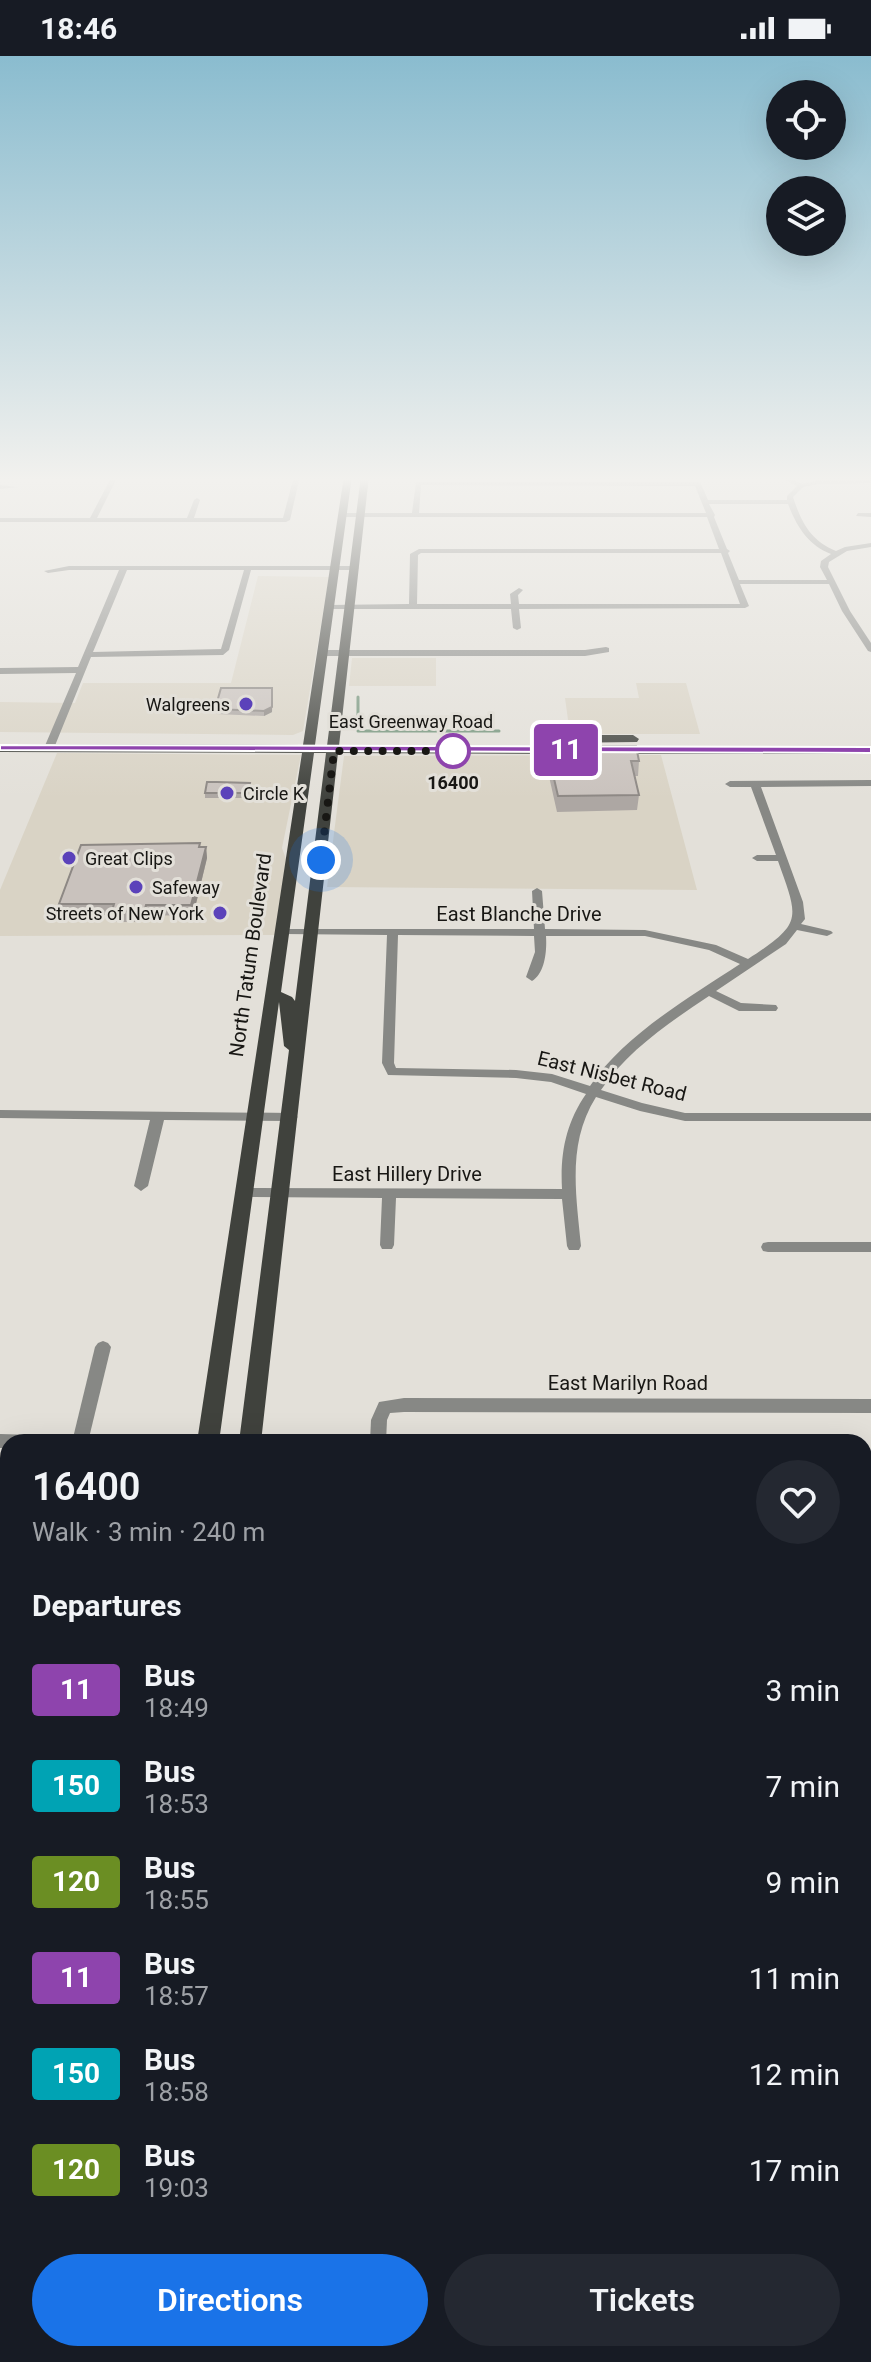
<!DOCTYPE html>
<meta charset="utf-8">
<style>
:root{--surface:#171b24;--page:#242831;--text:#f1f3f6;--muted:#9ea1a6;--accent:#1a73e8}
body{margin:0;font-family:Roboto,sans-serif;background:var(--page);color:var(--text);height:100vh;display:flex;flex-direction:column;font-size:30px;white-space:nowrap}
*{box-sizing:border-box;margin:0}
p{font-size:26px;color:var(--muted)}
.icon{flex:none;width:44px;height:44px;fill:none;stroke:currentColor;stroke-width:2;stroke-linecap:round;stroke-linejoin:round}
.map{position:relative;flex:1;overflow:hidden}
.sheet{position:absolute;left:0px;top:1378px;width:872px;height:928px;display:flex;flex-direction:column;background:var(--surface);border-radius:24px 24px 0 0;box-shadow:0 8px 32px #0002}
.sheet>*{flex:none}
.badge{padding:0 16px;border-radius:6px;font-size:28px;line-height:52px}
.buttons{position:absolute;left:766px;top:24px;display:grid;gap:16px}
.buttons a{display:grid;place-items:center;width:80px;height:80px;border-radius:50%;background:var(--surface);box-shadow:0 8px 32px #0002;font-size:40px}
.you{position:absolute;width:40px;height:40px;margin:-20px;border:6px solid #fff;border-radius:50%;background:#1a73e8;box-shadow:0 0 0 12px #1a73e833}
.map>.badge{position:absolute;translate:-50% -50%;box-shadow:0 0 0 4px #fff}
h2{padding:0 32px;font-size:30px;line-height:72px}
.round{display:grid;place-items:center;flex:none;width:84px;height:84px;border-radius:42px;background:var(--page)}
.head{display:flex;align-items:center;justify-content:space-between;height:136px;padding:0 32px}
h1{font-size:38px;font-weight:600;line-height:60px}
.primary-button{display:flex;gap:16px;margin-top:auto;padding:16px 32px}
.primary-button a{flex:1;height:92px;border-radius:48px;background:var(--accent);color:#fff;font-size:32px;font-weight:600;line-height:92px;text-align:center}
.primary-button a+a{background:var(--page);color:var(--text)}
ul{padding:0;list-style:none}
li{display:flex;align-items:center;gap:24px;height:96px;padding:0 32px}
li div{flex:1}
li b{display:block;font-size:30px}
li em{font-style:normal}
li .badge{min-width:88px;font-weight:700;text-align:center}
.status{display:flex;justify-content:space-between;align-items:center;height:56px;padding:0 40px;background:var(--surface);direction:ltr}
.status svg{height:22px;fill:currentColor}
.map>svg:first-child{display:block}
</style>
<div class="status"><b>18:46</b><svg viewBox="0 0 49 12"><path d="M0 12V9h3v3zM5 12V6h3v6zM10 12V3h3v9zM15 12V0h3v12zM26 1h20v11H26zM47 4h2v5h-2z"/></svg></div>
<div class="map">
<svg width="871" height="2306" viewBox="0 0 871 2306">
<rect width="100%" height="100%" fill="#e3e0d9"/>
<!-- built -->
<g fill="#d9d3c5">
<path d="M258,520L329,521L303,675L293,679L0,676V646L75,647L83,627H231Z"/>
<path d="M352,602H436V630H349Z"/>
<path d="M636,627H686L700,678H570L565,642H639Z"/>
<path d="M57,697L301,699L282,792L286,803L275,879L0,880V834Z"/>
<path d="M661,699L697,834L327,831L344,700Z"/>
<rect x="0" y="1397" width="8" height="223"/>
<path d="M8,1824V1915H0V1863Z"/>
<path d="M0,1960L8,1961V2298H57L55,2306H0Z"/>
</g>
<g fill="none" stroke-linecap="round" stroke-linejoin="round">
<!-- stream -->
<path stroke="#75947c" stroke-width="3" d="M358,641V675H499"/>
<!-- minor -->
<g fill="#878885" fill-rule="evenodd">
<path d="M112,420H118L97,462H187L194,444L197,442L200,444L194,462H283L294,420H300L290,464L286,466H0V462H90Z"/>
<path d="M778,420H786L802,428L818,424L871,423V427L818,428L803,431L793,441C801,466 811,485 836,495L845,491L871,487V491L847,495L829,506L828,511L850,555L871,587V596L868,595L842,555L829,528H740L749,550L745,552L519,553L521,572L517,574L513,572L511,553H329L325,551L329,549L409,548L410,498L419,493H719L707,461H343L340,459L343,457H412L416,426H698L701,428L708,444H787V440L797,430ZM421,429L695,430L706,457H419ZM709,448H788C797,471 808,489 831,498L821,505L820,511L827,524H739L728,497L730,495L727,493L714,461L715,459ZM421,497H721L740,548H519L518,539L523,534L519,532L510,538L511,548H417L418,499Z"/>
<path d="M0,429L18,431L0,433Z"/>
<path d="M858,457H871V461L856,460Z"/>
<path d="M69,510H355L359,512L355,514H251L229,594L223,599L91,601L54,692L49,695L44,692L76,617L0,618V612L78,611L119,514H69L48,517L44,515ZM127,514H244L221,593L93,596Z"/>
<path d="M606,591L609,592V596L585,600H324L320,597L324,594H585Z"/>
<path d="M871,724V730L761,731L803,846L805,863L801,868L831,875L833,877L827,880L797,874L786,888L716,935L741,947L776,949L778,952L776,955H739L709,940C670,966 627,995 601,1034L642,1047L685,1057H871V1065H685L640,1055L596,1041C567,1087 576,1138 581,1190L579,1194H569L567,1190L562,1143L396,1142L394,1189L392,1193H382L380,1189L382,1142L240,1141L238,1137L245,1132L562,1133C560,1097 566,1067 586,1038L551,1026L516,1022L388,1019L382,1007L387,879L284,878L278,875L280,873H534L532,835L537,832L542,835L545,873L645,874L716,889L748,903C803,867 799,864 778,805H757L752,802L757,799H776L751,731H730L725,728L730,725ZM398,879L534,880L535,896L526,921L532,925C545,917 547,895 546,880H645L709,894L740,908C690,941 624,979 590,1030L552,1018L516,1014L396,1012L394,1007Z"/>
<path d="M0,1054L291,1057L298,1061L291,1065L164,1064L148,1130L141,1135L134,1130L150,1064L0,1062Z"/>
<path d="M768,1186H871V1196H768L763,1195L761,1191L763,1187Z"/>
<path d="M103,1285L108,1287L111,1291L88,1386H72L95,1291L98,1287Z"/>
<path d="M404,1342L871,1343V1357L404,1356L390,1357L387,1364L386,1386H370L371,1364L379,1346Z"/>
<path d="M0,1378L37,1379L43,1381L45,1386H8V1392H0Z"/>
<rect x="864" y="1640" width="7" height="18"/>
<rect x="0" y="1927" width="8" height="22"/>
<rect x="864" y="1933" width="7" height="22"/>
</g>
<!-- major -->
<g fill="#40423d" fill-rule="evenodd">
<path d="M344,420H352L315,689L327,690L361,420H369L339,690H573L579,694L573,698L338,697L261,1386H239L289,994L284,990L279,946L219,1386H197L302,697L0,696V688L303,689ZM314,697H326L295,945L292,941L281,936Z"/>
<path d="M633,679L639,683L637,686L555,687L549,683L555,679Z"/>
<path d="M871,690V698H615L609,694L615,690Z"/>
<path d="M57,2298H89L88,2306H56Z"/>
<path d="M123,2298H155L154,2306H122Z"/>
</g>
</g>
<!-- wall -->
<g fill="#ada7a3">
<path d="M273,637L272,656L264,660L216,658L215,653Z"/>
<path d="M552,690L639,705L638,720H635L639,739L637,754L557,756L548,716L549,701H551Z"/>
<path d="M250,727V732L248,742H205V737Z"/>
<path d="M201,791H206L207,802L193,860L148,859L146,866H114L112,859L62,858L59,848Z"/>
</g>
<!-- shaded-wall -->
<g fill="#8d8884">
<path d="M272,632V656L264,660V655Z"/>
<path d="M206,791L207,802L193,860L191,849Z"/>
<path d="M146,849L148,859L146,866L144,856Z"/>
</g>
<!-- building -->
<g fill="#c9c2bd" stroke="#8d8884" stroke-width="2">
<path d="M221,632H272V651L264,655L215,653Z"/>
<path d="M552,690H636L639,705H631L639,739L558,740L549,701H553Z"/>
<path d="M207,726H217L250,727L248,737H205Z"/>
<path d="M200,787L199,791H206L191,849H146L144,856L112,855L114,848H59L81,789Z"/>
</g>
<!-- sky -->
<linearGradient id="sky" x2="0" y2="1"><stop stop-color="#8abccf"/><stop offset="0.57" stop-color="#f2f1ee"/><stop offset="1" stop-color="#f2f1ee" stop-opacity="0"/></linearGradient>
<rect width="871" height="743" fill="url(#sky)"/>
<!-- line -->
<path fill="#8e44ad" stroke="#fff" stroke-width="2" d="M0,689L871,691V697L0,694Z"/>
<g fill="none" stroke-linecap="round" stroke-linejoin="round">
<!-- walk -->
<path stroke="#181714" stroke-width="8" stroke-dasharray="0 14.4" d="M321,804L334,695H453"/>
</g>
<!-- markers -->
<g fill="#5b42ba" stroke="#e3e0d9" stroke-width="3">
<circle cx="246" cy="648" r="8"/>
<circle cx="227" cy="737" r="8"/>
<circle cx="69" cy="802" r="8"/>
<circle cx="136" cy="831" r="8"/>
<circle cx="220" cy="857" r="8"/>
</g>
<circle fill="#fff" stroke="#8e44ad" stroke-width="4" cx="453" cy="695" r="16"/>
<g text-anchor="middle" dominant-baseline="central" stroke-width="6" stroke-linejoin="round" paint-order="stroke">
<!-- far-poi labels -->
<g font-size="18" fill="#181714" stroke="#e3e0d9" text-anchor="start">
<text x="230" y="648" text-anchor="end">Walgreens</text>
<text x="243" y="737">Circle K</text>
<text x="85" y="802">Great Clips</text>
<text x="152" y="831">Safeway</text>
<text x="204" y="857" text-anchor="end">Streets of New York</text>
</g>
<!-- far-street labels -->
<g font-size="18" fill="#181714" stroke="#e3e0d9">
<text x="411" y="665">East Greenway Road</text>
</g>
<!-- far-stop labels -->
<g font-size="18" font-weight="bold" fill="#181714" stroke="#e3e0d9">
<text x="453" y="726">16400</text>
</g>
<!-- street labels -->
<g font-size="20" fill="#181714" stroke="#e3e0d9">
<text x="519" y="858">East Blanche Drive</text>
<text transform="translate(250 899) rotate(-82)">North Tatum Boulevard</text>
<text transform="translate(612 1020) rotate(14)">East Nisbet Road</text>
<text x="407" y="1118">East Hillery Drive</text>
<text x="628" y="1327">East Marilyn Road</text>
</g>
</g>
</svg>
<div class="buttons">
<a><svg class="icon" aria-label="locate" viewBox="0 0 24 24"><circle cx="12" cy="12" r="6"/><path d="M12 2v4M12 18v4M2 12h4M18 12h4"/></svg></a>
<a><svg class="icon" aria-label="layers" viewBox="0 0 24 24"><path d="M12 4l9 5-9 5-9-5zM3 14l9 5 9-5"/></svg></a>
</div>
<div class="you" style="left:321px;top:804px"></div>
<b class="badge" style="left:566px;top:694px;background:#8e44ad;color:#fff">11</b>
<section class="sheet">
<div class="head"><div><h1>16400</h1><p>Walk · 3 min · 240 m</p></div><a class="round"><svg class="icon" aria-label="heart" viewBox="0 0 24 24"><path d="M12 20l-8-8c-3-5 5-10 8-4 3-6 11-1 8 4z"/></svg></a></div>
<h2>Departures</h2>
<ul>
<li><span class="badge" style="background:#8e44ad;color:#fff">11</span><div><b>Bus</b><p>18:49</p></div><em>3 min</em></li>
<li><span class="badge" style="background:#00a3b4;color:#fff">150</span><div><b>Bus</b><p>18:53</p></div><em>7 min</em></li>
<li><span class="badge" style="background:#6b8e23;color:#fff">120</span><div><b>Bus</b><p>18:55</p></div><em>9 min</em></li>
<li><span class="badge" style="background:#8e44ad;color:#fff">11</span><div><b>Bus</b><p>18:57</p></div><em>11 min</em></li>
<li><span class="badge" style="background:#00a3b4;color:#fff">150</span><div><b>Bus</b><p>18:58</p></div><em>12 min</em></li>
<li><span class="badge" style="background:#6b8e23;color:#fff">120</span><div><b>Bus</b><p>19:03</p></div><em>17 min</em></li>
</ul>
<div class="primary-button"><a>Directions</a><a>Tickets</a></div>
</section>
</div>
